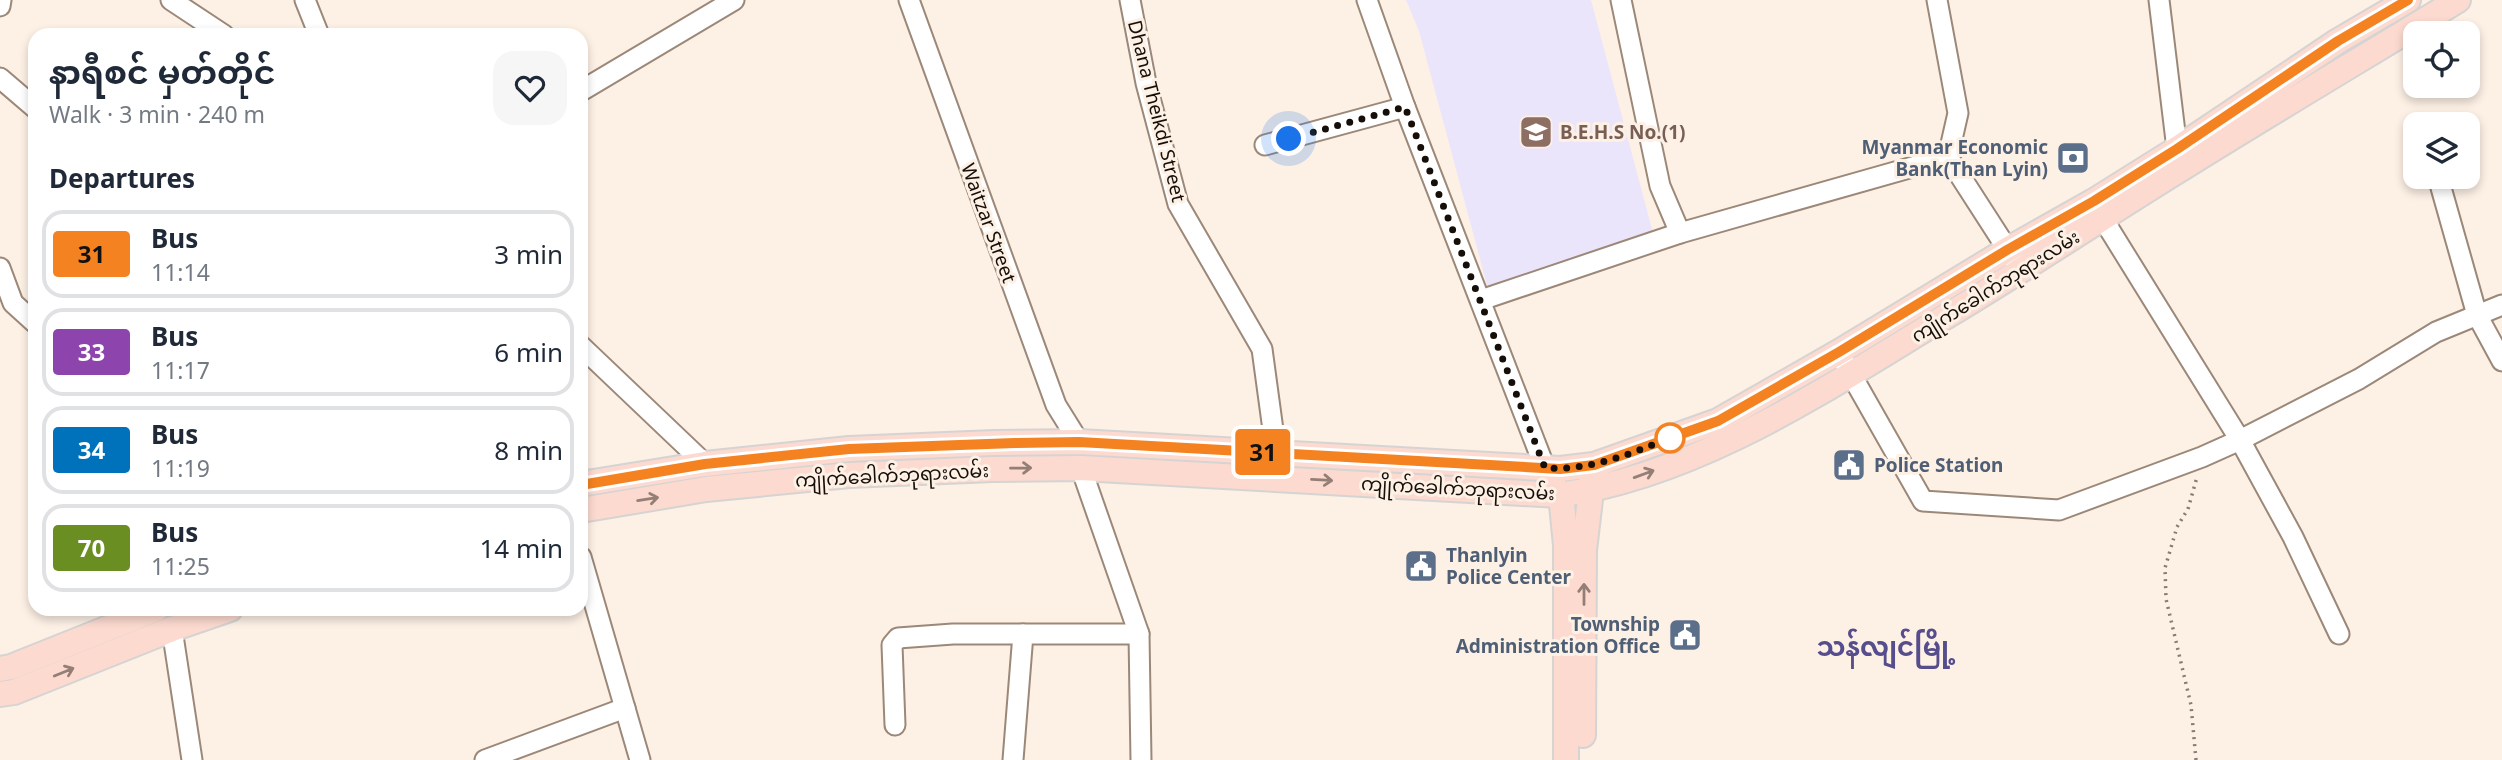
<!DOCTYPE html>
<meta charset="utf-8">
<style>
:root{--surface:#fff;--page:#f6f6f7;--text:#1f2937;--muted:#747a83;--line:#e0e1e3}
body{margin:0;font-family:"Noto Sans","Noto Sans Myanmar",sans-serif;background:var(--page);color:var(--text);height:100vh;display:flex;flex-direction:column;font-size:26px;white-space:nowrap}
*{box-sizing:border-box;margin:0}
p{font-size:23px;color:var(--muted)}
.icon{flex:none;width:38px;height:38px;fill:none;stroke:currentColor;stroke-width:2;stroke-linecap:round;stroke-linejoin:round}
.map{position:relative;flex:1;overflow:hidden}
.panel{position:absolute;left:28px;top:28px;width:560px;height:588px;display:flex;flex-direction:column;background:var(--surface);border-radius:21px;box-shadow:0 4px 10px #0003}
.panel>*{flex:none}
.badge{padding:0 14px;border-radius:5px;font-size:24px;line-height:46px}
.tools{position:absolute;left:2403px;top:21px;display:grid;gap:14px}
.tools a{display:grid;place-items:center;width:77px;height:77px;border-radius:14px;background:var(--surface);box-shadow:0 4px 10px #0003;font-size:35px}
.you{position:absolute;width:35px;height:35px;margin:-18px;border:5px solid #fff;border-radius:50%;background:#1a73e8;box-shadow:0 0 0 10px #1a73e833}
.map>.badge{position:absolute;translate:-50% -50%;box-shadow:0 0 0 4px #fff}
h2{padding:0 21px;font-size:26px;line-height:63px}
.round{display:grid;place-items:center;flex:none;width:74px;height:74px;border-radius:21px;background:var(--page)}
.head{display:flex;align-items:center;justify-content:space-between;height:119px;padding:0 21px}
h1{font-size:33px;font-weight:700;line-height:52px}
ul{padding:0;list-style:none}
li{display:flex;align-items:center;gap:21px;height:88px;margin:0 14px 10px;padding:0 7px;border:4px solid var(--line);border-radius:21px}
li div{flex:1}
li b{display:block;font-size:26px}
li em{font-style:normal}
li .badge{min-width:77px;font-weight:700;text-align:center}
.map>svg:first-child{display:block}
</style>
<div class="map">
<svg width="2502" height="760" viewBox="0 0 2502 760">
<rect width="100%" height="100%" fill="#fdf0e5"/>
<!-- education -->
<path fill="#ebe5fb" d="M1406,0H1591L1653,233L1488,289L1419,31Z"/>
<g fill="none" stroke-linecap="round" stroke-linejoin="round">
<defs>
<g id="minor">
<path d="M171,0L224,35"/>
<path d="M305,0L319,35"/>
<path d="M909,0L1056,405L1079,442"/>
<path d="M1130,0L1146,83L1178,204L1262,349L1276,452"/>
<path d="M1367,0L1405,107L1545,468"/>
<path d="M1621,0L1660,186L1680,233"/>
<path d="M1937,0L1958,113L1948,157L2015,261"/>
<path d="M2159,0L2177,149"/>
<path d="M0,6L1,0"/>
<path d="M0,78L35,108"/>
<path d="M581,91L734,0"/>
<path d="M1265,145L1405,107"/>
<path d="M2438,177L2477,315L2502,361"/>
<path d="M2103,219L2240,440L2293,537L2339,634"/>
<path d="M0,268L13,303L35,323"/>
<path d="M1481,300L1680,233L1948,157"/>
<path d="M581,346L705,464"/>
<path d="M1844,362L1923,501L2059,510L2202,457L2240,440L2359,379L2436,332L2502,305"/>
<path d="M1081,468L1139,634L1141,760"/>
<path d="M581,557L640,760"/>
<path d="M172,629L192,760"/>
<path d="M895,725L892,645L898,638L953,634H1139"/>
<path d="M485,760L625,708"/>
<path d="M1013,760L1023,634"/>
</g>
<g id="major">
<path d="M1552,481L1562,505L1566,545V760"/>
<path d="M581,484L705,464L849,449L994,443L1079,442L1560,469L1594,465L1718,421L1839,352L2007,250L2094,201L2177,149L2338,41L2408,0"/>
<path d="M581,510L706,489L849,475L993,469L1081,468L1559,495C1703,474 1828,387 1950,314C2030,266 2107,214 2187,165C2277,109 2368,55 2458,0"/>
<path d="M0,669L11,667L156,609"/>
<path d="M0,694L14,692L172,629L230,609"/>
<path d="M1583,735L1584,550L1593,474"/>
</g>
</defs>
<!-- minor casing -->
<use href="#minor" stroke="#9c8878" stroke-width="23"/>
<!-- major casing -->
<use href="#major" stroke="#d5d4d3" stroke-width="28"/>
<!-- path -->
<path stroke="#867c73" stroke-width="3.5" stroke-dasharray="2 5" stroke-linecap="butt" d="M2196,760L2191,705L2166,599L2165,568L2177,527L2188,509L2197,477"/>
<!-- minor -->
<use href="#minor" stroke="#fff" stroke-width="19"/>
<!-- major -->
<use href="#major" stroke="#fcdad0" stroke-width="24"/>
</g>
<!-- one-way arrows -->
<defs><path id="oneway-shaft" d="M-6 0H5M1.5-3L5.5 0L1.5 3" fill="none" stroke-width="1.6" stroke-linecap="round" stroke-linejoin="round" transform="scale(1.75)"/></defs>
<g stroke="#947f76">
<use href="#oneway-shaft" transform="translate(1021 468) rotate(-1)"/>
<use href="#oneway-shaft" transform="translate(1644 474) rotate(-20)"/>
<use href="#oneway-shaft" transform="translate(1322 480) rotate(3)"/>
<use href="#oneway-shaft" transform="translate(648 499) rotate(-9)"/>
<use href="#oneway-shaft" transform="translate(1584 594) rotate(-90)"/>
<use href="#oneway-shaft" transform="translate(64 672) rotate(-22)"/>
</g>
<g fill="none" stroke-linecap="round" stroke-linejoin="round">
<defs>
<path id="line" d="M581,485L705,464L849,449L1015,443L1079,442L1560,469L1594,465L1718,421L1839,352L2007,250L2094,201L2177,149L2338,41L2408,0"/>
</defs>
<!-- line casing -->
<use href="#line" stroke="#fff" stroke-width="16"/>
<!-- line -->
<use href="#line" stroke="#f58220" stroke-width="10"/>
<!-- walk -->
<path stroke="#160f09" stroke-width="7" stroke-dasharray="0 12.6" d="M1289,139L1405,107L1545,468C1589,471 1630,454 1670,438"/>
</g>
<!-- icons -->
<defs>
<symbol id="school-square" viewBox="-11 -11 22 22"><rect x="-9" y="-9" width="18" height="18" rx="4" fill="#8d6e63" stroke="#fdf0e5"/><path d="M0-5L7-2L0 1L-7-2ZM-4 1L0 2.5L4 1V4Q0 6-4 4Z" fill="#fff"/></symbol>
<symbol id="bank-square" viewBox="-11 -11 22 22"><rect x="-9" y="-9" width="18" height="18" rx="4" fill="#5c6f8a" stroke="#fdf0e5"/><path d="M-6-4H6V4H-6ZM0-2.3a2.3 2.3 0 1 0 0 4.6a2.3 2.3 0 1 0 0-4.6Z" fill="#fff"/></symbol>
<symbol id="civic-square" viewBox="-11 -11 22 22"><rect x="-9" y="-9" width="18" height="18" rx="4" fill="#5c6f8a" stroke="#fdf0e5"/><path d="M-.6-6.5H3V-4.5H.6V-3L4-1V1h2V6H-6V1h2V-1L-.6-3ZM-1.2 2.5V6h2.4V2.5Z" fill="#fff"/></symbol>
</defs>
<g fill-rule="evenodd">
<use href="#school-square" x="1517" y="113" width="38" height="38"/>
<use href="#bank-square" x="2054" y="139" width="38" height="38"/>
<use href="#civic-square" x="1830" y="446" width="38" height="38"/>
<use href="#civic-square" x="1402" y="547" width="38" height="38"/>
<use href="#civic-square" x="1666" y="616" width="38" height="38"/>
</g>
<!-- markers -->
<circle fill="#fff" stroke="#f58220" stroke-width="3.5" cx="1670" cy="438" r="14"/>
<g text-anchor="middle" dominant-baseline="central" stroke-width="6" stroke-linejoin="round" paint-order="stroke">
<!-- street labels -->
<g font-size="19" fill="#160f09" stroke="#fdf0e5">
<text transform="translate(1157 111) rotate(76)">Dhana Theikdi Street</text>
<text transform="translate(989 223) rotate(70)">Waitzar Street</text>
<text transform="translate(1995 286) rotate(-32)">ကျိုက်ခေါက်ဘုရားလမ်း</text>
<text transform="translate(892 475) rotate(-3)">ကျိုက်ခေါက်ဘုရားလမ်း</text>
<text transform="translate(1458 488) rotate(3)">ကျိုက်ခေါက်ဘုရားလမ်း</text>
</g>
<!-- education labels -->
<g font-size="19" font-weight="bold" fill="#785e54" stroke="#fdf0e5" text-anchor="start">
<text x="1560" y="132">B.E.H.S No.(1)</text>
</g>
<!-- service labels -->
<g font-size="19" font-weight="bold" fill="#4e5e75" stroke="#fdf0e5" text-anchor="end">
<text x="2048" y="147">Myanmar Economic<tspan x="2048" dy="22">Bank(Than Lyin)</tspan></text>
<text x="1874" y="465" text-anchor="start">Police Station</text>
<text x="1446" y="555" text-anchor="start">Thanlyin<tspan x="1446" dy="22">Police Center</tspan></text>
<text x="1660" y="624">Township<tspan x="1660" dy="22">Administration Office</tspan></text>
</g>
<!-- district labels -->
<g font-size="26" font-weight="bold" fill="#564d8c" stroke="#fdf0e5">
<text x="1886" y="646">သန်လျင်မြို့</text>
</g>
</g>
</svg>
<div class="tools">
<a><svg class="icon" aria-label="locate" viewBox="0 0 24 24"><circle cx="12" cy="12" r="6"/><path d="M12 2v4M12 18v4M2 12h4M18 12h4"/></svg></a>
<a><svg class="icon" aria-label="layers" viewBox="0 0 24 24"><path d="M12 4l9 5-9 5-9-5zM3 14l9 5 9-5"/></svg></a>
</div>
<div class="you" style="left:1289px;top:139px"></div>
<b class="badge" style="left:1263px;top:452px;background:#f58220;color:#111">31</b>
<section class="panel">
<div class="head"><div><h1>နာရီစင် မှတ်တိုင်</h1><p>Walk · 3 min · 240 m</p></div><a class="round"><svg class="icon" aria-label="heart" viewBox="0 0 24 24"><path d="M12 20l-8-8c-3-5 5-10 8-4 3-6 11-1 8 4z"/></svg></a></div>
<h2>Departures</h2>
<ul>
<li><span class="badge" style="background:#f58220;color:#111">31</span><div><b>Bus</b><p>11:14</p></div><em>3 min</em></li>
<li><span class="badge" style="background:#8e44ad;color:#fff">33</span><div><b>Bus</b><p>11:17</p></div><em>6 min</em></li>
<li><span class="badge" style="background:#0072bc;color:#fff">34</span><div><b>Bus</b><p>11:19</p></div><em>8 min</em></li>
<li><span class="badge" style="background:#6b8e23;color:#fff">70</span><div><b>Bus</b><p>11:25</p></div><em>14 min</em></li>
</ul>
</section>
</div>
